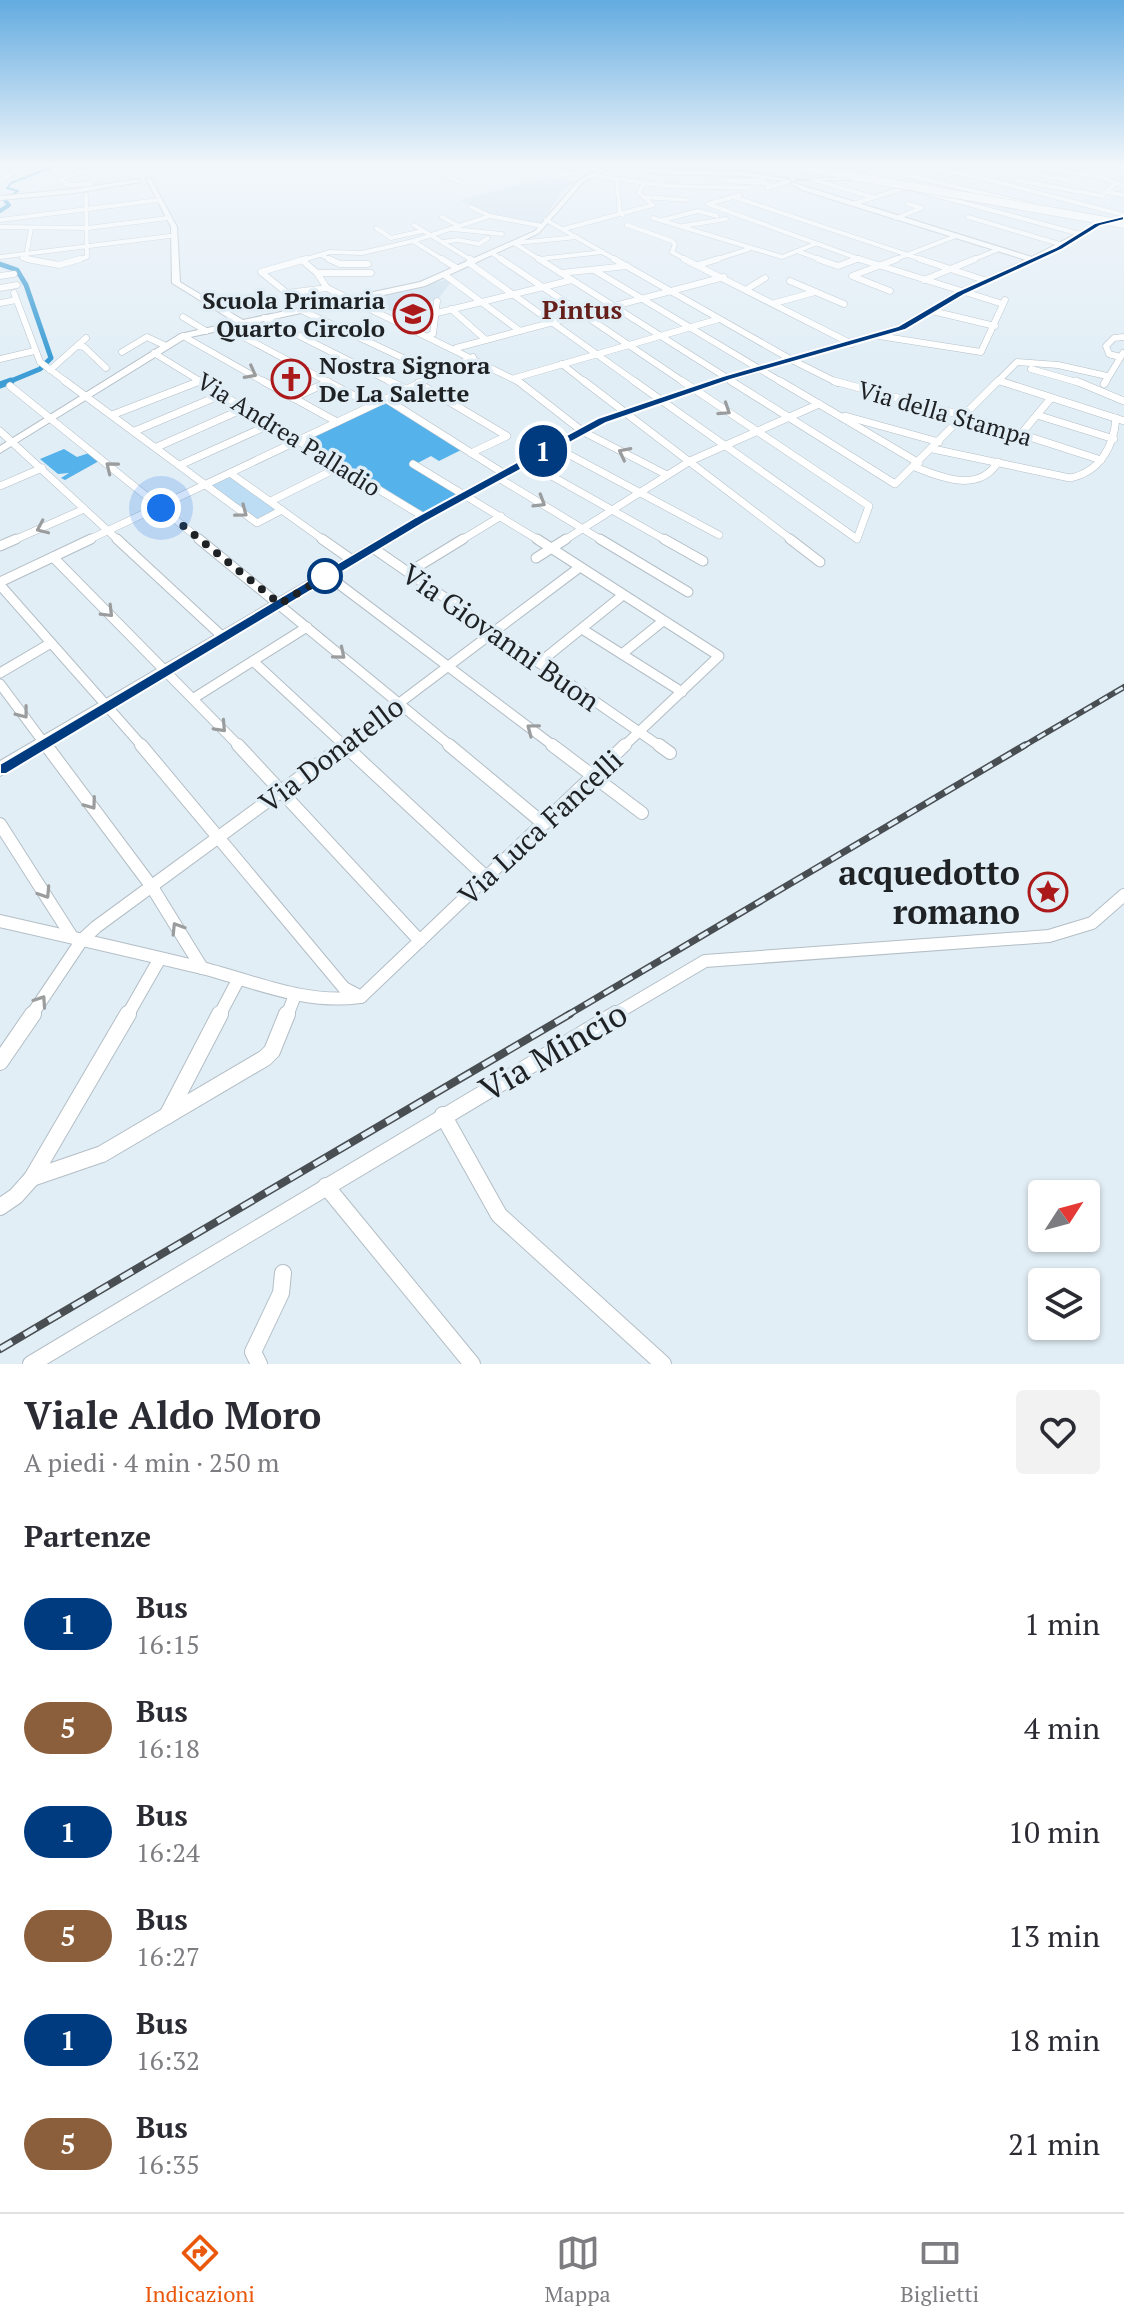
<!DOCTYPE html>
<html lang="it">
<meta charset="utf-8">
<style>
:root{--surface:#fff;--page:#f2f2f3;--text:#2b2b33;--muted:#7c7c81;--line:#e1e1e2;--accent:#ea580c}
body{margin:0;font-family:"PT Serif",serif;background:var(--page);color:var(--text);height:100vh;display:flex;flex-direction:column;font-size:30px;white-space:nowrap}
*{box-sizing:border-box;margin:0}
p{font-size:26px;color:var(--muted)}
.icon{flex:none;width:44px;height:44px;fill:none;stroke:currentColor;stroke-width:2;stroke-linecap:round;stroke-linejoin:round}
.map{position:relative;height:1364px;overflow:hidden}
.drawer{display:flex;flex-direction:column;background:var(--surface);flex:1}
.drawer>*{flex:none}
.badge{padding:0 16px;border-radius:26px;font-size:28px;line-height:52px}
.needle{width:52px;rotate:54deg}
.controls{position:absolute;left:1028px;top:1180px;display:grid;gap:16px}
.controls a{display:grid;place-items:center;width:72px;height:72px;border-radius:8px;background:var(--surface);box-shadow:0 2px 6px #0004;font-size:40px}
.you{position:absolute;width:40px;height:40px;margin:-20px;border:6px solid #fff;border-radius:50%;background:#1a73e8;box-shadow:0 0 0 12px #1a73e833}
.map>.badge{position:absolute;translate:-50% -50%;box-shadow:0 0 0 4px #fff}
h2{padding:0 24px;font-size:30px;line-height:72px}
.round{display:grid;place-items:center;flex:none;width:84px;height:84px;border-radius:8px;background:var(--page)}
.head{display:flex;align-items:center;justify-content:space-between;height:136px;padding:0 24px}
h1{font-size:38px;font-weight:700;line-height:60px}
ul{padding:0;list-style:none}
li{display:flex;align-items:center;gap:24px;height:104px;padding:0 24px}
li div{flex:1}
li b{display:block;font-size:30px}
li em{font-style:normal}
li .badge{min-width:88px;font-weight:700;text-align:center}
.menu{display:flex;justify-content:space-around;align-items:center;height:112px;border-top:2px solid var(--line);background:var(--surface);font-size:22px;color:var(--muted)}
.menu a{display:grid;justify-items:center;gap:4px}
.menu .selected{color:var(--accent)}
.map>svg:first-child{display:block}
</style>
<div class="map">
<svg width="1124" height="1364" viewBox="0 0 1124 1364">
<rect width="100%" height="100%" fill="#e2eef6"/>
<!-- built -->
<g fill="#cee1ee">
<path d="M548,177L576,182L564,189L540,224L487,213L460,200Z"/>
<path d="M445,280L452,281L438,299L431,301L426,327L363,298Z"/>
</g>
<!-- green -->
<path fill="#bcddf4" d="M228,475L278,510L258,521L210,484Z"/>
<!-- forest -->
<g fill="#55b2eb">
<path d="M384,402L461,450L439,461L431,456L414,465L460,494L425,514L306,439Z"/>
<path d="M64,449L77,457L89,453L99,461L65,480L61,478L69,473L58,474L40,459Z"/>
</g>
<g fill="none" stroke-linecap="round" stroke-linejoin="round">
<!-- stream -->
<path stroke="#3d9dd4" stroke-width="2" d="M10,196L18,191L7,188L11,183L55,166"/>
<!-- canal-far2 -->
<path stroke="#3d9dd4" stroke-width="4" d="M0,211L9,205L4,199L9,196"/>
<!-- canal-far1 -->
<path stroke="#3d9dd4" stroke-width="5" d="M0,264L17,270L26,285L51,358L40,369L6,383"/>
<!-- canal -->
<path stroke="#3d9dd4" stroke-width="7" d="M0,385L11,381"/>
<defs>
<g id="street-far5">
<path d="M467,166L483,173"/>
<path d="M921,166L978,177L1124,215"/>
<path d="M995,166L1007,169"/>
<path d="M1033,166L1100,177L1124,185"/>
<path d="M1112,166L1124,169"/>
<path d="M0,167L37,166"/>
<path d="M426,167L460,182"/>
<path d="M414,169L427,166"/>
<path d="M902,174L1028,204"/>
<path d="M590,175L667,186L748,188"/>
<path d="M1037,175L1068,180"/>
<path d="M553,177L602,167"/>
<path d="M1104,178L1109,166"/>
<path d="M814,180L872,197"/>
<path d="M1016,180L1102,196L1116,183"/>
<path d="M0,181L22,167"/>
<path d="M617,181L620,214L623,215"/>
<path d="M766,183L727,181L763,180L771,187"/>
<path d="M91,184L68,185L60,180L80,172L100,171"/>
<path d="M767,188L788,182"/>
<path d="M916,190L1080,234"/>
<path d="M1107,192L1124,195"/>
<path d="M644,197L686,200"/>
<path d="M734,197L926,261"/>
<path d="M708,204L865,261"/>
<path d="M708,204L740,195"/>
<path d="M853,204L914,185"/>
<path d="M471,207L490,216"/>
<path d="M442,217L457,225"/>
<path d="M968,217L1063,245"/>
<path d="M653,218L782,257L815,244"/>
<path d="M896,218L922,208L908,204"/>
<path d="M0,220L159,200"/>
<path d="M546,220L618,261"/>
<path d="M663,220L698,211L717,216"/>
<path d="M414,225L473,261"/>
<path d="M627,225L672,241L675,244L672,252L688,261"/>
<path d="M683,226L726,219"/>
<path d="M0,227L88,228L168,218"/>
<path d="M376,228L391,238L422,231"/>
<path d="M453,229L502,234"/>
<path d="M564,229L653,205L639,193L643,184"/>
<path d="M413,241L445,261"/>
<path d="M443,242L458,240L479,244L488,238"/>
<path d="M514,243L542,261"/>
<path d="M516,243L577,237"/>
<path d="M797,251L824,261"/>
<path d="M492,253L504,261"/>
<path d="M321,255L333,261"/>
<path d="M0,257L170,236"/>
<path d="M26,257L31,228"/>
<path d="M22,258L37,261"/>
<path d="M539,259L603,252"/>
<path d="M73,261L87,257L86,195"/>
<path d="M299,261L330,252L362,253L413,241L490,216L542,226"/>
<path d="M711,261L749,249"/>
<path d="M851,261L859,258"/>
<path d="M891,261L956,236"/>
<path d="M970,261L999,249"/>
</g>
<g id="street-far4">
<path d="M27,259L59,265L80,259"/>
<path d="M306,259L261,272L287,293L327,288"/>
<path d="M329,259L340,264H368"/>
<path d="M442,259L457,268"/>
<path d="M470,259L473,261"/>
<path d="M501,259L685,383"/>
<path d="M539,259L735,383"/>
<path d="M614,259L792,360L838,383"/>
<path d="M684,259L852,344"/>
<path d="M818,259L838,266L857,259"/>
<path d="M859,259L1003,304"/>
<path d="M920,259L987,281"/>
<path d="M302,260L317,273L327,288L521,383"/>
<path d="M469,263L637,383"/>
<path d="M698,265L718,259"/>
<path d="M594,270L783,383"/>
<path d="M317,273H371"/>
<path d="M561,273L627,266"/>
<path d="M445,275L520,331"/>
<path d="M0,276L14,274"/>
<path d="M924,280L975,259"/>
<path d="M790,281L844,304"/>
<path d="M0,288L17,285"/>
<path d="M747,289L765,278"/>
<path d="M890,291L852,276L897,259"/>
<path d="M14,293L40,362L68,383"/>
<path d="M0,303L16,300"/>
<path d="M775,303L815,292"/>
<path d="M451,309L486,340"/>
<path d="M301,310L437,374"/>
<path d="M932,311L995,326"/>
<path d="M437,313L572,280"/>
<path d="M183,317L206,331"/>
<path d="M264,318L393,383"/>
<path d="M225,327L330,383"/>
<path d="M430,335L433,334L437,301"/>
<path d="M183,336L266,383"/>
<path d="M879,336L981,352L1005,300"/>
<path d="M78,346L84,347L106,368"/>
<path d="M456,348L724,277"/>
<path d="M122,352L147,337L166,346"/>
<path d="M154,353L203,383"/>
<path d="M1120,357L1109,354L1106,346L1114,338L1124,337"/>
<path d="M0,359L34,351"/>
<path d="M562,364L586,383"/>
<path d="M1031,369L1080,383"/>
<path d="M50,370L86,338"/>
<path d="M515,378L719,319"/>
<path d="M1000,381L1005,383"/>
<path d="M195,383L201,380"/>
<path d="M419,383L473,357"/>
<path d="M996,383L1017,362L1058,365L1107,376"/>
<path d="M1105,383L1123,353"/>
</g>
<g id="street-far3">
<path d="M65,381L257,523L282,510"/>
<path d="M199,381L424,517"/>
<path d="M263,381L337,422"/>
<path d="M326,381L372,405"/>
<path d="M389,381L406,389"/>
<path d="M518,381L582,431L667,475"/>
<path d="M584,381L793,541"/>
<path d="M634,381L857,539L869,506L682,381"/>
<path d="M731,381L895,484L998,381"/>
<path d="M780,381L919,463"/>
<path d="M834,381L965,416L1101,460"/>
<path d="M1000,381L1124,421"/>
<path d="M1076,381L1124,401"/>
<path d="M418,383L507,436L471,453"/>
<path d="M1104,384L1106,381"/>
<path d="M10,386L202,541"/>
<path d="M293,398L328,382"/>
<path d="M386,399L503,473"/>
<path d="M112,415L200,381"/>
<path d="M1037,415L1114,439"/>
<path d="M845,416L939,442"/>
<path d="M0,431L119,541"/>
<path d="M135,431L223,394"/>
<path d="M1021,434L1051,398"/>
<path d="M553,446L719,535"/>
<path d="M157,447L245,408"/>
<path d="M933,449L1070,478C1100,472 1114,446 1116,418"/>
<path d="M525,461L667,541"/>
<path d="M413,464L540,541"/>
<path d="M180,465L271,424"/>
<path d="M915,467C943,478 979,493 998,462"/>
<path d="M230,473L325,541"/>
<path d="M497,477L603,541"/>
<path d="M0,486L42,468"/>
<path d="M271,501L341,466"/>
<path d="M12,541L84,509"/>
<path d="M86,541L424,381"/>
<path d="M460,541L501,516"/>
<path d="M563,541L690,461L819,404"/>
</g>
<g id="street-far2">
<path d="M117,539L224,638"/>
<path d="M199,539L452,747"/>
<path d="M322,539L352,560"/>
<path d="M537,539L719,656L623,747"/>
<path d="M600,539L688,592"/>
<path d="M664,539L703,561"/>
<path d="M790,539L820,562"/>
<path d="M0,546L16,539"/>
<path d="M373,548L661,747"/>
<path d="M53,557L240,747"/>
<path d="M536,558L566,539"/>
<path d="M409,572L463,539"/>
<path d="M327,575L555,747"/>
<path d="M0,582L91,539"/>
<path d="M0,585L143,747"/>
<path d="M582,629L682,692"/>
<path d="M622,654L663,621"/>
<path d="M253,661L346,747"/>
<path d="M539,663L623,595"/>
<path d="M0,673L51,643"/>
<path d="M0,684L47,747"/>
<path d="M194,698L307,627"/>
<path d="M341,747L580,567"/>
</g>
<g id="street-far1">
<path d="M46,745L152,887L202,968"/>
<path d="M141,745L344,988L361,997"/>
<path d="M238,745L420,941"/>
<path d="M344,745L486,877"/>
<path d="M449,745L544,824"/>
<path d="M552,745L642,813"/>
<path d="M659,745L670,753"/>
<path d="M0,824L72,937"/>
<path d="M0,921C66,936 132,951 198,967C252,980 303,1005 360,997"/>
<path d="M361,997L625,745"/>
<path d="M31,1016L82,940L96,927L344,745"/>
<path d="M127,1016L159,960"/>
<path d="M219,1016L238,980"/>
<path d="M287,1016L295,995"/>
<path d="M612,1016L705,961L1049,936L1092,923L1124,895"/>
</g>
<g id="street">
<path d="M0,1062L33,1014"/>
<path d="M443,1115L499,1215L663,1364"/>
<path d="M167,1116L220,1014"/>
<path d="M32,1178L102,1154L265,1058L272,1051L287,1014"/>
<path d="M326,1186L472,1364"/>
<path d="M0,1207L16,1196L32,1178L128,1014"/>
<path d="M31,1364L616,1014"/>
<path d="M259,1364L253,1352L281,1293L283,1273"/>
</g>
<g id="secondary">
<path d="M606,166L608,169L583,182L539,233L516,244L425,286L186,338L0,453V446L180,334L235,322L172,283L171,227L146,178L151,179L177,227L180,282L243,320L420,282L535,231L579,180Z"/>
<path d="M623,166L659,170L743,172L788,179L785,181L743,176L659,174L614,167Z"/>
<path d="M873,166H878L864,180H796L863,176Z"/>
<path d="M138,179L140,182L75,193L0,200V196L75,189Z"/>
<path d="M791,182L1032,257L1097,223L1124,216V220L1101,225L1060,249L964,295L904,330L730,380L605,422L428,519L0,776V761L420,515L599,418L724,376L898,326L958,291L1026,260L802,190L791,184Z"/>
</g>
</defs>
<!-- street-far5 casing -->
<use href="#street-far5" stroke="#b3bec6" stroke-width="5"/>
<!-- street-far4 casing -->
<use href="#street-far4" stroke="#b3bec6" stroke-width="7"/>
<!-- street-far3 casing -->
<use href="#street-far3" stroke="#b3bec6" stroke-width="8"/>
<!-- street-far2 casing -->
<use href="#street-far2" stroke="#b3bec6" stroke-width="11"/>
<!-- street-far1 casing -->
<use href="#street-far1" stroke="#b3bec6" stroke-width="14"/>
<!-- street casing -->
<use href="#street" stroke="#b3bec6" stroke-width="18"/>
<!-- secondary casing -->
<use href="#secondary" stroke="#b3bec6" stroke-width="2"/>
<!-- street-far5 -->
<use href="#street-far5" stroke="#fff" stroke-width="4"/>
<!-- street-far4 -->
<use href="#street-far4" stroke="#fff" stroke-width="6"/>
<!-- street-far3 -->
<use href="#street-far3" stroke="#fff" stroke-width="7"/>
<!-- street-far2 -->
<use href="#street-far2" stroke="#fff" stroke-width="9"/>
<!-- street-far1 -->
<use href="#street-far1" stroke="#fff" stroke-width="12"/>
<!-- street -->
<use href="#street" stroke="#fff" stroke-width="16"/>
<!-- secondary -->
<use href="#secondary" fill="#fff" fill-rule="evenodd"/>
<defs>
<path id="rail-far2" d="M1022,747L1124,687"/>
<path id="rail-far1" d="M566,1016L1025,745"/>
<path id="rail" d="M0,1349L570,1014"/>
</defs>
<!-- rail-far2 casing -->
<use href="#rail-far2" stroke="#484e52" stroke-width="6"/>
<!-- rail-far1 casing -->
<use href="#rail-far1" stroke="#484e52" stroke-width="7"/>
<!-- rail casing -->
<use href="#rail" stroke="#484e52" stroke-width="8"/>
<!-- rail-far2 -->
<use href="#rail-far2" stroke="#e2eef6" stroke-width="3" stroke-dasharray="9" stroke-linecap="butt"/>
<!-- rail-far1 -->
<use href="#rail-far1" stroke="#e2eef6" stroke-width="4" stroke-dasharray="11" stroke-linecap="butt"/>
<!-- rail -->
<use href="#rail" stroke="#e2eef6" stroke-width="5" stroke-dasharray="14" stroke-linecap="butt"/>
<defs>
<path id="highway-bridge" d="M795,166L1124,224"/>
</defs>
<!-- highway-bridge casing -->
<use href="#highway-bridge" stroke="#b3bec6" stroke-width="9" stroke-linecap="butt"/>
<!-- highway-bridge -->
<use href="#highway-bridge" stroke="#fff" stroke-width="8"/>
</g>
<!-- one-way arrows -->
<defs><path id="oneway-chevron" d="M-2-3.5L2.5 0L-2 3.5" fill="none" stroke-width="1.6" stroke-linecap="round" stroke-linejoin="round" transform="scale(2)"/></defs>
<g stroke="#9a9c9d">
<use href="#oneway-chevron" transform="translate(251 373) rotate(28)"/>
<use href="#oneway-chevron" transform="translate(725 410) rotate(33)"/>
<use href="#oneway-chevron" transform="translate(624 453) rotate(-153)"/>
<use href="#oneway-chevron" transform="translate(111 467) rotate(-141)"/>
<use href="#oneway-chevron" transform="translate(540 502) rotate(31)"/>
<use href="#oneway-chevron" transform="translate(242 512) rotate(37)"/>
<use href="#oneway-chevron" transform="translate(42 528) rotate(156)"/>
<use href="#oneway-chevron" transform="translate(108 612) rotate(45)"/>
<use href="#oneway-chevron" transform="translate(340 654) rotate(40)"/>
<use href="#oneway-chevron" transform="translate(23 713) rotate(52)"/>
<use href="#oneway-chevron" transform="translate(221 727) rotate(47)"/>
<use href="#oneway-chevron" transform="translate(532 729) rotate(-143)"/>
<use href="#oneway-chevron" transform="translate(91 804) rotate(54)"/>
<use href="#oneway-chevron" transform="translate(45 893) rotate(57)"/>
<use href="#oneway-chevron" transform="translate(177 928) rotate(-122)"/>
<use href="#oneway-chevron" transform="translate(41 1001) rotate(-56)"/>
</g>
<!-- sky -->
<linearGradient id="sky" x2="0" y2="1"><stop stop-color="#63abe0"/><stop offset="0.46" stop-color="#f2f7fb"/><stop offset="1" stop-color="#f2f7fb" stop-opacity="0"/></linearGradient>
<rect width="1124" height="357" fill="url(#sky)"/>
<!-- line -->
<path fill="#003b80" stroke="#fff" stroke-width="2" d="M1124,216V220L1100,226L1061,250L964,295L905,330L730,380L606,423L425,522L6,774H0V764L416,517L598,418L723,376L898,326L958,291L1056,247L1095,223Z"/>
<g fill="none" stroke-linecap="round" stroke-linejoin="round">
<!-- walk -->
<path stroke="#1e2225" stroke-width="8" stroke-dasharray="0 14.4" d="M161,508L280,604L325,576"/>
</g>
<!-- icons -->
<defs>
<symbol id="school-ring" viewBox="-11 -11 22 22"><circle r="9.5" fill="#e2eef6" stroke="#ab191b" stroke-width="1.5"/><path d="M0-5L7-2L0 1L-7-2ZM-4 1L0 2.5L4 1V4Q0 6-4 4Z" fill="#ab191b"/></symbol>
<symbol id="church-ring" viewBox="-11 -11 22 22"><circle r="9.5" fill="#e2eef6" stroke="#ab191b" stroke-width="1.5"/><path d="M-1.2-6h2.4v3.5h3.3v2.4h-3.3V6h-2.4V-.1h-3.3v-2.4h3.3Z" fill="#ab191b"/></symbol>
<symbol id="sight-ring" viewBox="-11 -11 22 22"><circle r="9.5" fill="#e2eef6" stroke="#ab191b" stroke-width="1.5"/><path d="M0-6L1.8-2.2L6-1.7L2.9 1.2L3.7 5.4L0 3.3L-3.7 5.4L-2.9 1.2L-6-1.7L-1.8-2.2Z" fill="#ab191b"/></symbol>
</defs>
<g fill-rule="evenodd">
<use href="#school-ring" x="391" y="292" width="44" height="44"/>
<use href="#church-ring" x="269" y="357" width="44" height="44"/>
<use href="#sight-ring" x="1026" y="870" width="44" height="44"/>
</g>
<!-- markers -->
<circle fill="#fff" stroke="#003b80" stroke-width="4" cx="325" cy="576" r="16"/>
<g text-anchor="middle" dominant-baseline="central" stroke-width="7" stroke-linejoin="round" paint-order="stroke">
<!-- far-poi labels -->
<g font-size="24" font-weight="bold" fill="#1e2225" stroke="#e2eef6" text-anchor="end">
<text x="385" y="300">Scuola Primaria<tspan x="385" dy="28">Quarto Circolo</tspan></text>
<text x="319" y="365" text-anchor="start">Nostra Signora<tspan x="319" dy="28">De La Salette</tspan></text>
</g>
<!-- far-street labels -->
<g font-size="24" fill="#1e2225" stroke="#e2eef6">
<text transform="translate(945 413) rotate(16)">Via della Stampa</text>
<text transform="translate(289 434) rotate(32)">Via Andrea Palladio</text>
</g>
<!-- far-quarter labels -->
<g font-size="26" font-weight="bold" fill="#641f1b" stroke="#e2eef6">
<text x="582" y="309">Pintus</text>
</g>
<!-- street labels -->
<g font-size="28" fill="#1e2225" stroke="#e2eef6">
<text transform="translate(501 637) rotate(35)">Via Giovanni Buon</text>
<text transform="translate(331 754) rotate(-37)">Via Donatello</text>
<text transform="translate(540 827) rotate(-43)">Via Luca Fancelli</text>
</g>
<!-- near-poi labels -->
<g font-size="34" font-weight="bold" fill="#1e2225" stroke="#e2eef6" text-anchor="end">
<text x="1020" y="872">acquedotto<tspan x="1020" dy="39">romano</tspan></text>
</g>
<!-- near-street labels -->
<g font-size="34" fill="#1e2225" stroke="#e2eef6">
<text transform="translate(553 1051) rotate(-30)">Via Mincio</text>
</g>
</g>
</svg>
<div class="controls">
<a><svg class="needle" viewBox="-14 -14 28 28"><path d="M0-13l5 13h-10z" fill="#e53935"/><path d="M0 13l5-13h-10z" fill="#7c7c81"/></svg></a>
<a><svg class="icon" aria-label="layers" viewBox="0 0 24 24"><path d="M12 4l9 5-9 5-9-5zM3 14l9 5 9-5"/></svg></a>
</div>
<div class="you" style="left:161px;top:508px"></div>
<b class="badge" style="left:543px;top:451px;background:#003b80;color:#fff">1</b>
</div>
<section class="drawer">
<div class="head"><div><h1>Viale Aldo Moro</h1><p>A piedi · 4 min · 250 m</p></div><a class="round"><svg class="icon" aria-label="heart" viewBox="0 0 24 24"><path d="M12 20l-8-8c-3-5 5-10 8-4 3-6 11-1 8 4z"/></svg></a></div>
<h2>Partenze</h2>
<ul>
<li><span class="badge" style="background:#003b80;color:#fff">1</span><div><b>Bus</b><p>16:15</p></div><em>1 min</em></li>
<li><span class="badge" style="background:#8b5e3c;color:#fff">5</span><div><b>Bus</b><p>16:18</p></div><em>4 min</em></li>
<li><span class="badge" style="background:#003b80;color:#fff">1</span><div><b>Bus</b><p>16:24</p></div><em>10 min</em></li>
<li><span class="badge" style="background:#8b5e3c;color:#fff">5</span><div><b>Bus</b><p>16:27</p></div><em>13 min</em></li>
<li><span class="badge" style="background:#003b80;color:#fff">1</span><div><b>Bus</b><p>16:32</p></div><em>18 min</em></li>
<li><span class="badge" style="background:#8b5e3c;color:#fff">5</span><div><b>Bus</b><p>16:35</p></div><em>21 min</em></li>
</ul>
</section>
<nav class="menu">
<a class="selected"><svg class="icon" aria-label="directions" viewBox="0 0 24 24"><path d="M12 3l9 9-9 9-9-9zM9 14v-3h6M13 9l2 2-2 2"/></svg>Indicazioni</a>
<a><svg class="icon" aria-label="map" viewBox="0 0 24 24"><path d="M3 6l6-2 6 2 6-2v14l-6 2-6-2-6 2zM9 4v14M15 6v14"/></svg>Mappa</a>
<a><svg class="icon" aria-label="tickets" viewBox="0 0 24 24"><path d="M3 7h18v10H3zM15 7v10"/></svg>Biglietti</a>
</nav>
